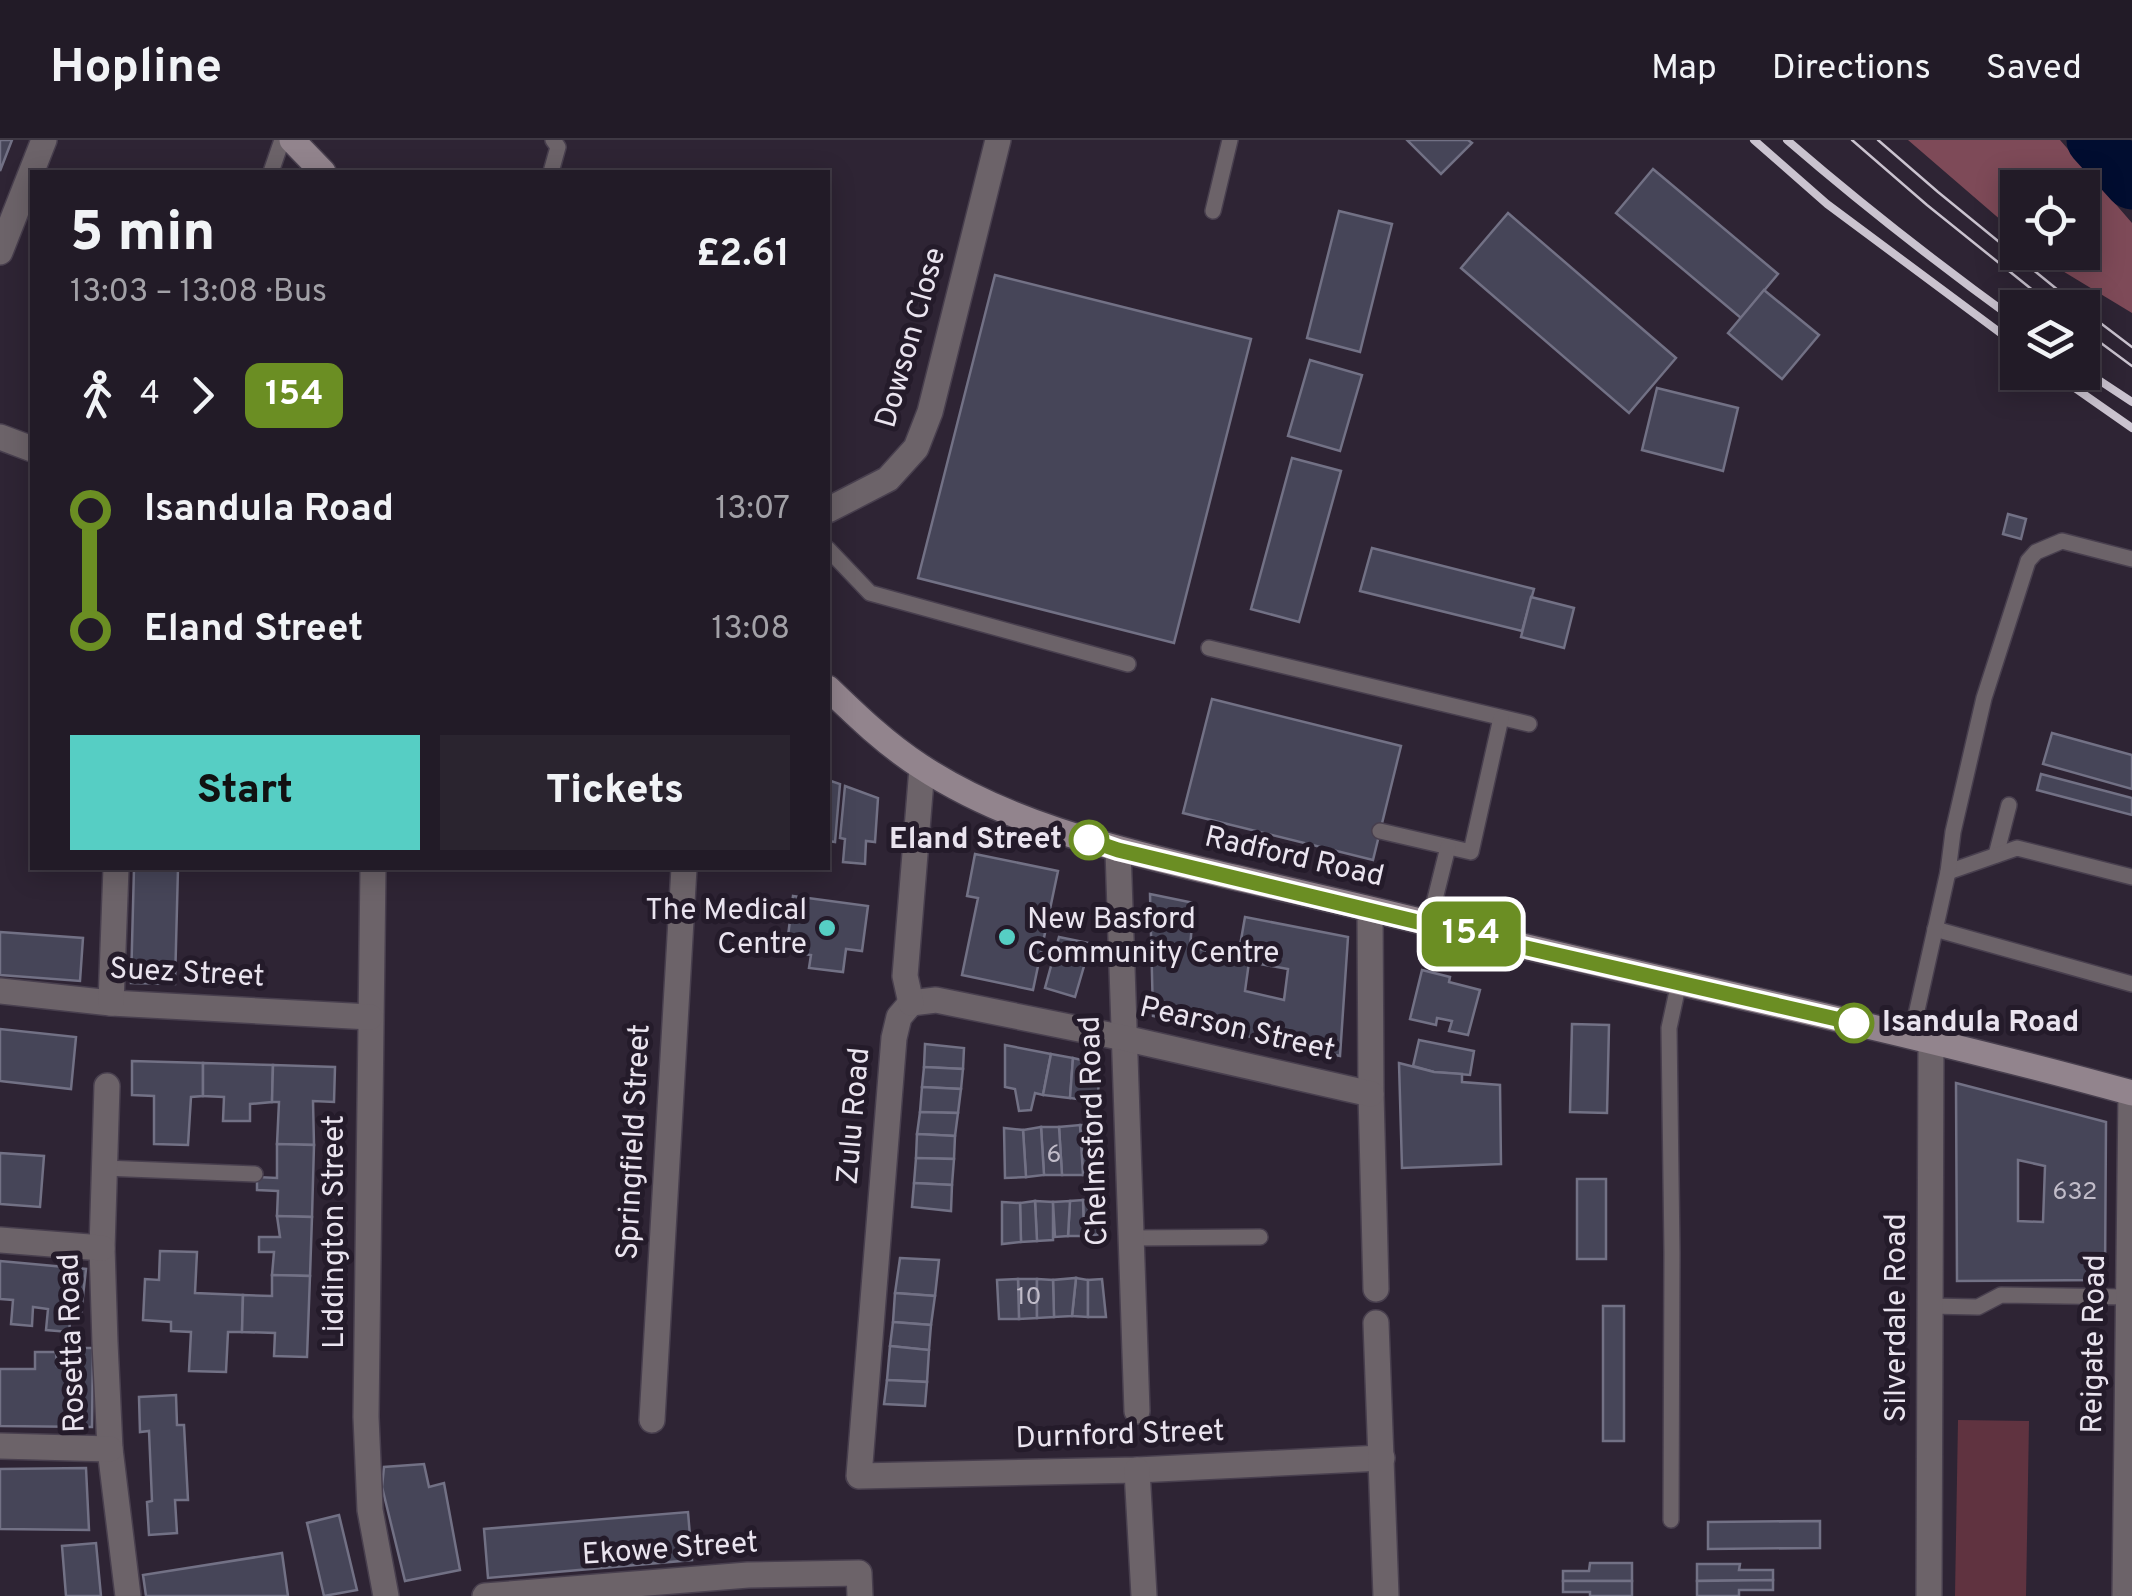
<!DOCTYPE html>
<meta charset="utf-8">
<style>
:root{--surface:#221b27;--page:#2a242f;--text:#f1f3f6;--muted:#a2a1a7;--line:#3f3944;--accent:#56cec4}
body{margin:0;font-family:Overpass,sans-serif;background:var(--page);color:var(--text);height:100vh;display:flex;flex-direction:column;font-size:38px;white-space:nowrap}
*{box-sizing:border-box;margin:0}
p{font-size:32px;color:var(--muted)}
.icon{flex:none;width:55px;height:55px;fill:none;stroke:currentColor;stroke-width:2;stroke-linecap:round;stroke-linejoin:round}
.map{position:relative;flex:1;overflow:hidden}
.details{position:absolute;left:30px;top:30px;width:800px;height:700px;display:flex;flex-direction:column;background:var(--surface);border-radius:0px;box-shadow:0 5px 25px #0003,0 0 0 2px var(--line)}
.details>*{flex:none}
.badge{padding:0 20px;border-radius:15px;font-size:35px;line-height:65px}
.tools{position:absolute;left:2000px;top:30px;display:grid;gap:20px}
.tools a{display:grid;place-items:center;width:100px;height:100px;border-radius:0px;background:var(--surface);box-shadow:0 5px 25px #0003,0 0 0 2px var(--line);font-size:50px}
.map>.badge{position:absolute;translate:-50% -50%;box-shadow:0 0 0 5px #fff}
.legs{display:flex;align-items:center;gap:15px;height:110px;padding:0 40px;font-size:32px}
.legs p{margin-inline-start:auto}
.summary{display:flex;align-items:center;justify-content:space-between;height:170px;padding:0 40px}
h1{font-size:55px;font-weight:800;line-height:75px}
.primary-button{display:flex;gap:20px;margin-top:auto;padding:20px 40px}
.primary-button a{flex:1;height:115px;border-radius:0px;background:var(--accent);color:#111;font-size:40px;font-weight:800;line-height:115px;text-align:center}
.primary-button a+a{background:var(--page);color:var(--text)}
ul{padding:0 40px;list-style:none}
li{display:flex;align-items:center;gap:35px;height:120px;font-size:38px}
li i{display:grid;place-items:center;width:15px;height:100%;margin:0 12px;background:currentColor}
li i::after{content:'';width:25px;height:25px;margin:-12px;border:8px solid;border-radius:50%;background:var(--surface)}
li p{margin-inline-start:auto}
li:first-child i{background:linear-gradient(#0000 50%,currentColor 0)}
li:last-child i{background:linear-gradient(currentColor 50%,#0000 0)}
header{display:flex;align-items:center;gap:60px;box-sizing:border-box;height:140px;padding:0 50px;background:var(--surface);border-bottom:2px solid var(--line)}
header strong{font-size:48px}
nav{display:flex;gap:55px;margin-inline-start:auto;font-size:35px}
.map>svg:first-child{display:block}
</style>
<header>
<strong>Hopline</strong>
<nav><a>Map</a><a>Directions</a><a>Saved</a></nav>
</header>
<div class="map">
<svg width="2132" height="1456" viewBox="0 0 2132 1456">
<rect width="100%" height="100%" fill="#2e2434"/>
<!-- green -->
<path fill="#603340" d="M1958,1280L2029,1281L2026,1456H1955Z"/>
<!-- forest -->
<path fill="#7e4a58" d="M1908,0H2060L2132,83V173L2056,127L2039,113L2082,112V48H2018L2017,94Z"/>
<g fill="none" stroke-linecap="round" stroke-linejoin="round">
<!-- river -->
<path stroke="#010d30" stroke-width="55" d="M2094,0L2132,42"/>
</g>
<!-- building -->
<g fill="#464558" stroke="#727185" stroke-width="2.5" fill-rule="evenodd">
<path d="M0,0H12L0,31Z"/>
<path d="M1407,0H1468L1472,3L1441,34Z"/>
<path d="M1653,29L1778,134L1741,178L1616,73Z"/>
<path d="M1339,71L1392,84L1360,212L1307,198Z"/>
<path d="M1508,73L1676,218L1629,273L1461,128Z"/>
<path d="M995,135L1251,199L1174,503L918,438Z"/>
<path d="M1764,150L1819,195L1782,239L1728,193Z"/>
<path d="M1310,220L1362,235L1340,311L1288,296Z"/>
<path d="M1657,248L1738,268L1723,331L1642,310Z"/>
<path d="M1292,318L1341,331L1299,482L1251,469Z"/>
<path d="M2008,374L2026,379L2021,399L2003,394Z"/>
<path d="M1372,408L1534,449L1522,491L1360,451Z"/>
<path d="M1531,457L1574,468L1564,508L1521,497Z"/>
<path d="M1212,559L1401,606L1373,720L1183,673Z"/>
<path d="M2052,593L2132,615V649L2043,624Z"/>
<path d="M2041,634L2132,658V675L2037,650Z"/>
<path d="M828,640L840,644L835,702L828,701Z"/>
<path d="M845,646L878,658L875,702L866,701L865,724L843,722L845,699L840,698Z"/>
<path d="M975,714L1058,731L1033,850L962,835L978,758L967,756Z"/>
<path d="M134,728H178L175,844L131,843Z"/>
<path d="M1150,754L1194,763L1190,807L1238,817L1245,777L1348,797L1340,916L1153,876ZM1249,822L1288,829L1284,860L1245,851Z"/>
<path d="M793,756L868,766L862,811L846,809L843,832L809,828L811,815L786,812Z"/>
<path d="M0,792L83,798L80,841L0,835Z"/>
<path d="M1059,797L1088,803L1087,806L1082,805L1079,812L1087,816L1075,857L1045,848Z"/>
<path d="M1422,830L1450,837L1449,842L1480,850L1468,895L1449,891L1452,881L1437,878L1436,885L1410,879Z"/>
<path d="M1572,884L1609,885L1607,973L1570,972Z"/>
<path d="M0,889L76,897L71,949L0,941Z"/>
<path d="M1419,900L1474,911L1470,935L1434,932L1413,926Z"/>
<path d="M925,904L964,908L963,929L924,927Z"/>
<path d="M1005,905L1051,914L1043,955L1035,953L1031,970L1019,971L1015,949L1005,947Z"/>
<path d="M1051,914L1073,918L1070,958L1043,955Z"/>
<path d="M1073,918L1099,924L1098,962L1070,958Z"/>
<path d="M132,921L203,923V956L191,957L188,1005L154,1004V956L132,955Z"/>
<path d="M203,923L273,925L272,962L250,964V981H223L224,957L203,956Z"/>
<path d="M1399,923L1434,932L1462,934V942L1500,945L1501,1024L1402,1028Z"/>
<path d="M273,925L335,927L334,962L313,961L314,1005L277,1004L279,962H272Z"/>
<path d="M924,927L963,929L961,949L922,947Z"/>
<path d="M1956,943L2106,982L2105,1140L1957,1141ZM2018,1020L2045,1026L2043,1082L2018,1081Z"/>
<path d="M922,947L961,949L958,973L920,972Z"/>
<path d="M920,972L958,973L955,996L917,994Z"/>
<path d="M1080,985L1099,986L1101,1034L1083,1035Z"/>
<path d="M1080,985L1083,1035H1062L1059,987Z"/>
<path d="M1041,987H1059L1062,1035H1044Z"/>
<path d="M1041,987L1044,1035L1026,1037L1023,990Z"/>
<path d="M1004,988L1023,990L1026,1037L1005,1038Z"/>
<path d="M917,994L955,996L954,1019L916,1018Z"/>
<path d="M277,1004L314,1005L312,1077L277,1076L278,1051L257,1050V1037L277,1038Z"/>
<path d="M0,1013L44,1016L40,1067L0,1064Z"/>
<path d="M916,1018L954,1019L952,1045L914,1043Z"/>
<rect x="1577" y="1039" width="29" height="80"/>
<path d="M914,1043L952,1045L951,1071L912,1067Z"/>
<path d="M1083,1060L1102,1062L1103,1094L1084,1096Z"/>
<path d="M1083,1060L1084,1096H1068L1070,1061Z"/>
<path d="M1035,1061L1053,1062V1100L1037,1101Z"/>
<path d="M1035,1061L1037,1101L1021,1102L1020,1063Z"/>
<path d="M1070,1061L1068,1096L1055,1097L1053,1062Z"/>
<path d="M1002,1062L1020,1063L1021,1102L1002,1104Z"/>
<path d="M277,1076L312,1077L310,1136L272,1135L274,1112H259V1097H280Z"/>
<path d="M160,1111L197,1112L195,1153L243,1155L242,1192H228L226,1232L189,1231L191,1192L171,1191V1182L143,1180L145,1139L159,1140Z"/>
<path d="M900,1118L939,1120L935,1156L895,1153Z"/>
<path d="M0,1121L86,1129L81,1174L71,1173L69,1192L46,1190L48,1169L33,1167L32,1186L11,1184L13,1160L0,1159Z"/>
<path d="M272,1135L310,1136L307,1217L274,1216L275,1193L242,1192L243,1155L272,1156Z"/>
<path d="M1076,1138L1088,1140V1177L1072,1176Z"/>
<path d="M1076,1138L1072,1176L1054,1177L1053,1140Z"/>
<path d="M1018,1139H1037V1178L1019,1179Z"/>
<path d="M1018,1139L1019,1179H999L997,1140Z"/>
<path d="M1037,1139L1053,1140L1054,1177L1037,1178Z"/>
<path d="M1102,1139L1106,1177H1088V1140Z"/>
<path d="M895,1153L935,1156L931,1185L893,1182Z"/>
<rect x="1603" y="1166" width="21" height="135"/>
<path d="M893,1182L931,1185L929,1210L890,1206Z"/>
<path d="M890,1206L929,1210L927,1242L887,1240Z"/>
<path d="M76,1208H93L92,1287L0,1286V1229H35V1212H56L57,1226H75Z"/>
<path d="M887,1240L927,1242L925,1266L884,1264Z"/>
<path d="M176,1255L177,1285H184L188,1360H175L177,1393L149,1395L147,1362L152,1361L149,1291L140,1292L139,1257Z"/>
<path d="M424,1324L429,1347L444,1343L460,1430L405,1441L382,1347L384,1327Z"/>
<path d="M86,1328L89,1390L0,1389V1329Z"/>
<path d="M688,1372L692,1420L488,1438L484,1389Z"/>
<path d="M339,1375L357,1450L324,1456L307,1383Z"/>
<path d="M1820,1381V1408L1708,1409V1382Z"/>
<path d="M96,1403L101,1456H66L62,1406Z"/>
<path d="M282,1413L288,1456H146L143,1435Z"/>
<path d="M1590,1423H1632V1441H1563V1431H1589Z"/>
<path d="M1697,1424H1740L1739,1430H1773V1440L1697,1441Z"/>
<path d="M1773,1440V1450H1739V1456H1697V1441Z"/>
<path d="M1563,1441H1632V1456H1590V1452H1563Z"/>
</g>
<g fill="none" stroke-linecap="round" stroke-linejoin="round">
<defs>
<g id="lane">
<path d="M271,32L282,0"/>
<path d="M551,32L558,7L553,0"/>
<path d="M1213,71L1230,0"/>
<path d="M828,409L870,453L1128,524"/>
<path d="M1209,508L1529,584"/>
<path d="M1380,691L1471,712L1501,578"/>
<path d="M1996,715L2009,665"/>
<path d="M1948,732L2017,708L2132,737"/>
<path d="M1429,783L1448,707"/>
<path d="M1935,789L2132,844"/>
<path d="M1911,897L1948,732L1953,692L1984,558L2028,421L2036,412L2062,401L2132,419"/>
<path d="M104,1028L255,1034"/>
<path d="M1131,1098L1260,1097"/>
<path d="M1930,1166L1978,1167L2001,1155L2128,1157"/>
<path d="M1671,1380L1672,1113L1669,888L1679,842"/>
</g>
<g id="street">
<path d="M0,112L44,0"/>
<path d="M0,297L32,309"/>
<path d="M828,370L888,339L916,308L930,272L998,0"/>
<path d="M1118,710L1137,1271"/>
<path d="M373,728L366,1277L370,1370L386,1456"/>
<path d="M1370,770L1371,954L1376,1149"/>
<path d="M0,851L111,863L370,877"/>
<path d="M111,863L116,728"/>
<path d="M911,863L899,877L894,898L859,1336L1137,1330L1382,1318"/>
<path d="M911,863L936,860L1124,898L1371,954"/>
<path d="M911,863L905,836L922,628"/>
<path d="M107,946L102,1108L105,1203L110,1309L128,1456"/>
<path d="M0,1100L102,1108"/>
<path d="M1376,1183L1386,1456"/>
<path d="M652,1280L684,728"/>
<path d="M0,1306L110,1309"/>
<path d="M1137,1330L1144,1456"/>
<path d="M485,1456L748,1435L859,1433L860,1456"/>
<path d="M1929,1456L1931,901"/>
<path d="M2125,1456L2131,953"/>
</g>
<g id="secondary">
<path d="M292,0L323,32"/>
<path d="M828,548C857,576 886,604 920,626C1005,682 1107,707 1203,730C1280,748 1356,765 1432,784C1665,842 1901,889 2132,953"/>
</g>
</defs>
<!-- lane casing -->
<use href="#lane" stroke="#483f4e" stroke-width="18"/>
<!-- street casing -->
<use href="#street" stroke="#483f4e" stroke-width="28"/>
<!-- secondary casing -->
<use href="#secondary" stroke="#483f4e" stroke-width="28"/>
<!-- lane -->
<use href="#lane" stroke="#6c6369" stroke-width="15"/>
<!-- street -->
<use href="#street" stroke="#6c6369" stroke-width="25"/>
<!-- secondary -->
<use href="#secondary" stroke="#92848d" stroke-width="25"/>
<!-- tram -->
<g stroke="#cac3cf" stroke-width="2.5">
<path d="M1852,0L1927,65L2055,168"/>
<path d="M1878,0L1938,52L2080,168"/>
<path d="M2082,169L2132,207"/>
<path d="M2082,189L2132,226"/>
</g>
<!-- rail -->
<g stroke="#cac3cf" stroke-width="8">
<path d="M1754,0L1827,64L2018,206"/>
<path d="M1787,0C1861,64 1938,124 2018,182"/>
<path d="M2082,229L2132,262"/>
<path d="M2052,232L2132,288"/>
</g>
</g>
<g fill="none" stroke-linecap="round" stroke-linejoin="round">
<defs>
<path id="line-1" d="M1089,700L1118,710L1518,806L1854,883"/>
</defs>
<!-- line-1 casing -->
<use href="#line-1" stroke="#fff" stroke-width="22"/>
<!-- line-1 -->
<use href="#line-1" stroke="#6b8e23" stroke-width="15"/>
</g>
<!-- markers -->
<g fill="#fff" stroke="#6b8e23" stroke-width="5">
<circle cx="1089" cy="700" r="18"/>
<circle cx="1854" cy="883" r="18"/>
</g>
<g fill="#56cec4" stroke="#241b2a" stroke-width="4">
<circle cx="827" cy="788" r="10"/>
<circle cx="1007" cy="797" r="10"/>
</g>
<g text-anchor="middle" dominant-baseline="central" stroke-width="10" stroke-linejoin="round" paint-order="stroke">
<!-- number labels -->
<g font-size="25" fill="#c1bcc9">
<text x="1054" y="1016">6</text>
<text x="2075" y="1053">632</text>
<text x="1029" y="1158">10</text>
</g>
<!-- street labels -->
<g font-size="30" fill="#eae4ef" stroke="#241b2a">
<text transform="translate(912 198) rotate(-74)">Dowson Close</text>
<text transform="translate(1294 718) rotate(13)">Radford Road</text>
<text transform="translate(187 834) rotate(3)">Suez Street</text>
<text transform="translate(1237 890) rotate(13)">Pearson Street</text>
<text transform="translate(855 976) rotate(-85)">Zulu Road</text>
<text transform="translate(1095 991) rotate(-92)">Chelmsford Road</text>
<text transform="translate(635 1002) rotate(-87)">Springfield Street</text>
<text transform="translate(335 1092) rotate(-90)">Liddington Street</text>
<text transform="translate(1897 1178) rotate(-90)">Silverdale Road</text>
<text transform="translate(73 1203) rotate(-92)">Rosetta Road</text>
<text transform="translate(2095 1204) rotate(-89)">Reigate Road</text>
<text transform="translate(1120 1296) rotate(-2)">Durnford Street</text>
<text transform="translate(670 1410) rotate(-4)">Ekowe Street</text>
</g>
<!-- stop labels -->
<g font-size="30" font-weight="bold" fill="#eae4ef" stroke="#241b2a" text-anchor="end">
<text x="1062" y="700">Eland Street</text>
<text x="1882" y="883" text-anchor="start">Isandula Road</text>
</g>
<!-- poi labels -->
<g font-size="30" fill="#eae4ef" stroke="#241b2a" text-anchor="end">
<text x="807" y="771">The Medical<tspan x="807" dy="34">Centre</tspan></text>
<text x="1027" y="780" text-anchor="start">New Basford<tspan x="1027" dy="34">Community Centre</tspan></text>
</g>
</g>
</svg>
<div class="tools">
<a><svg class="icon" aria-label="locate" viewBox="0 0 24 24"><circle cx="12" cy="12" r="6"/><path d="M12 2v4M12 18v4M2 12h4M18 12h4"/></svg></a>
<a><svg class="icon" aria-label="layers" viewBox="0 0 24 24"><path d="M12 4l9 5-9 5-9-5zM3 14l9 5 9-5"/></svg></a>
</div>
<b class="badge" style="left:1471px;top:794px;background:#6b8e23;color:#fff">154</b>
<section class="details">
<div class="summary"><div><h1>5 min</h1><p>13:03 – 13:08 · Bus</p></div><b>£2.61</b></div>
<div class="legs"><svg class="icon" aria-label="walk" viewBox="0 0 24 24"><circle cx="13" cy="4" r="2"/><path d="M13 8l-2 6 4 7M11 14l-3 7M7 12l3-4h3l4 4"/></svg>4<svg class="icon" aria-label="forward" viewBox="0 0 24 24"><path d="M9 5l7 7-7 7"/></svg><b class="badge" style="background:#6b8e23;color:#fff">154</b></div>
<ul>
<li><i style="color:#6b8e23"></i><b>Isandula Road</b><p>13:07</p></li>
<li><i style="color:#6b8e23"></i><b>Eland Street</b><p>13:08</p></li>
</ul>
<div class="primary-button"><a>Start</a><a>Tickets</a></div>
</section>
</div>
